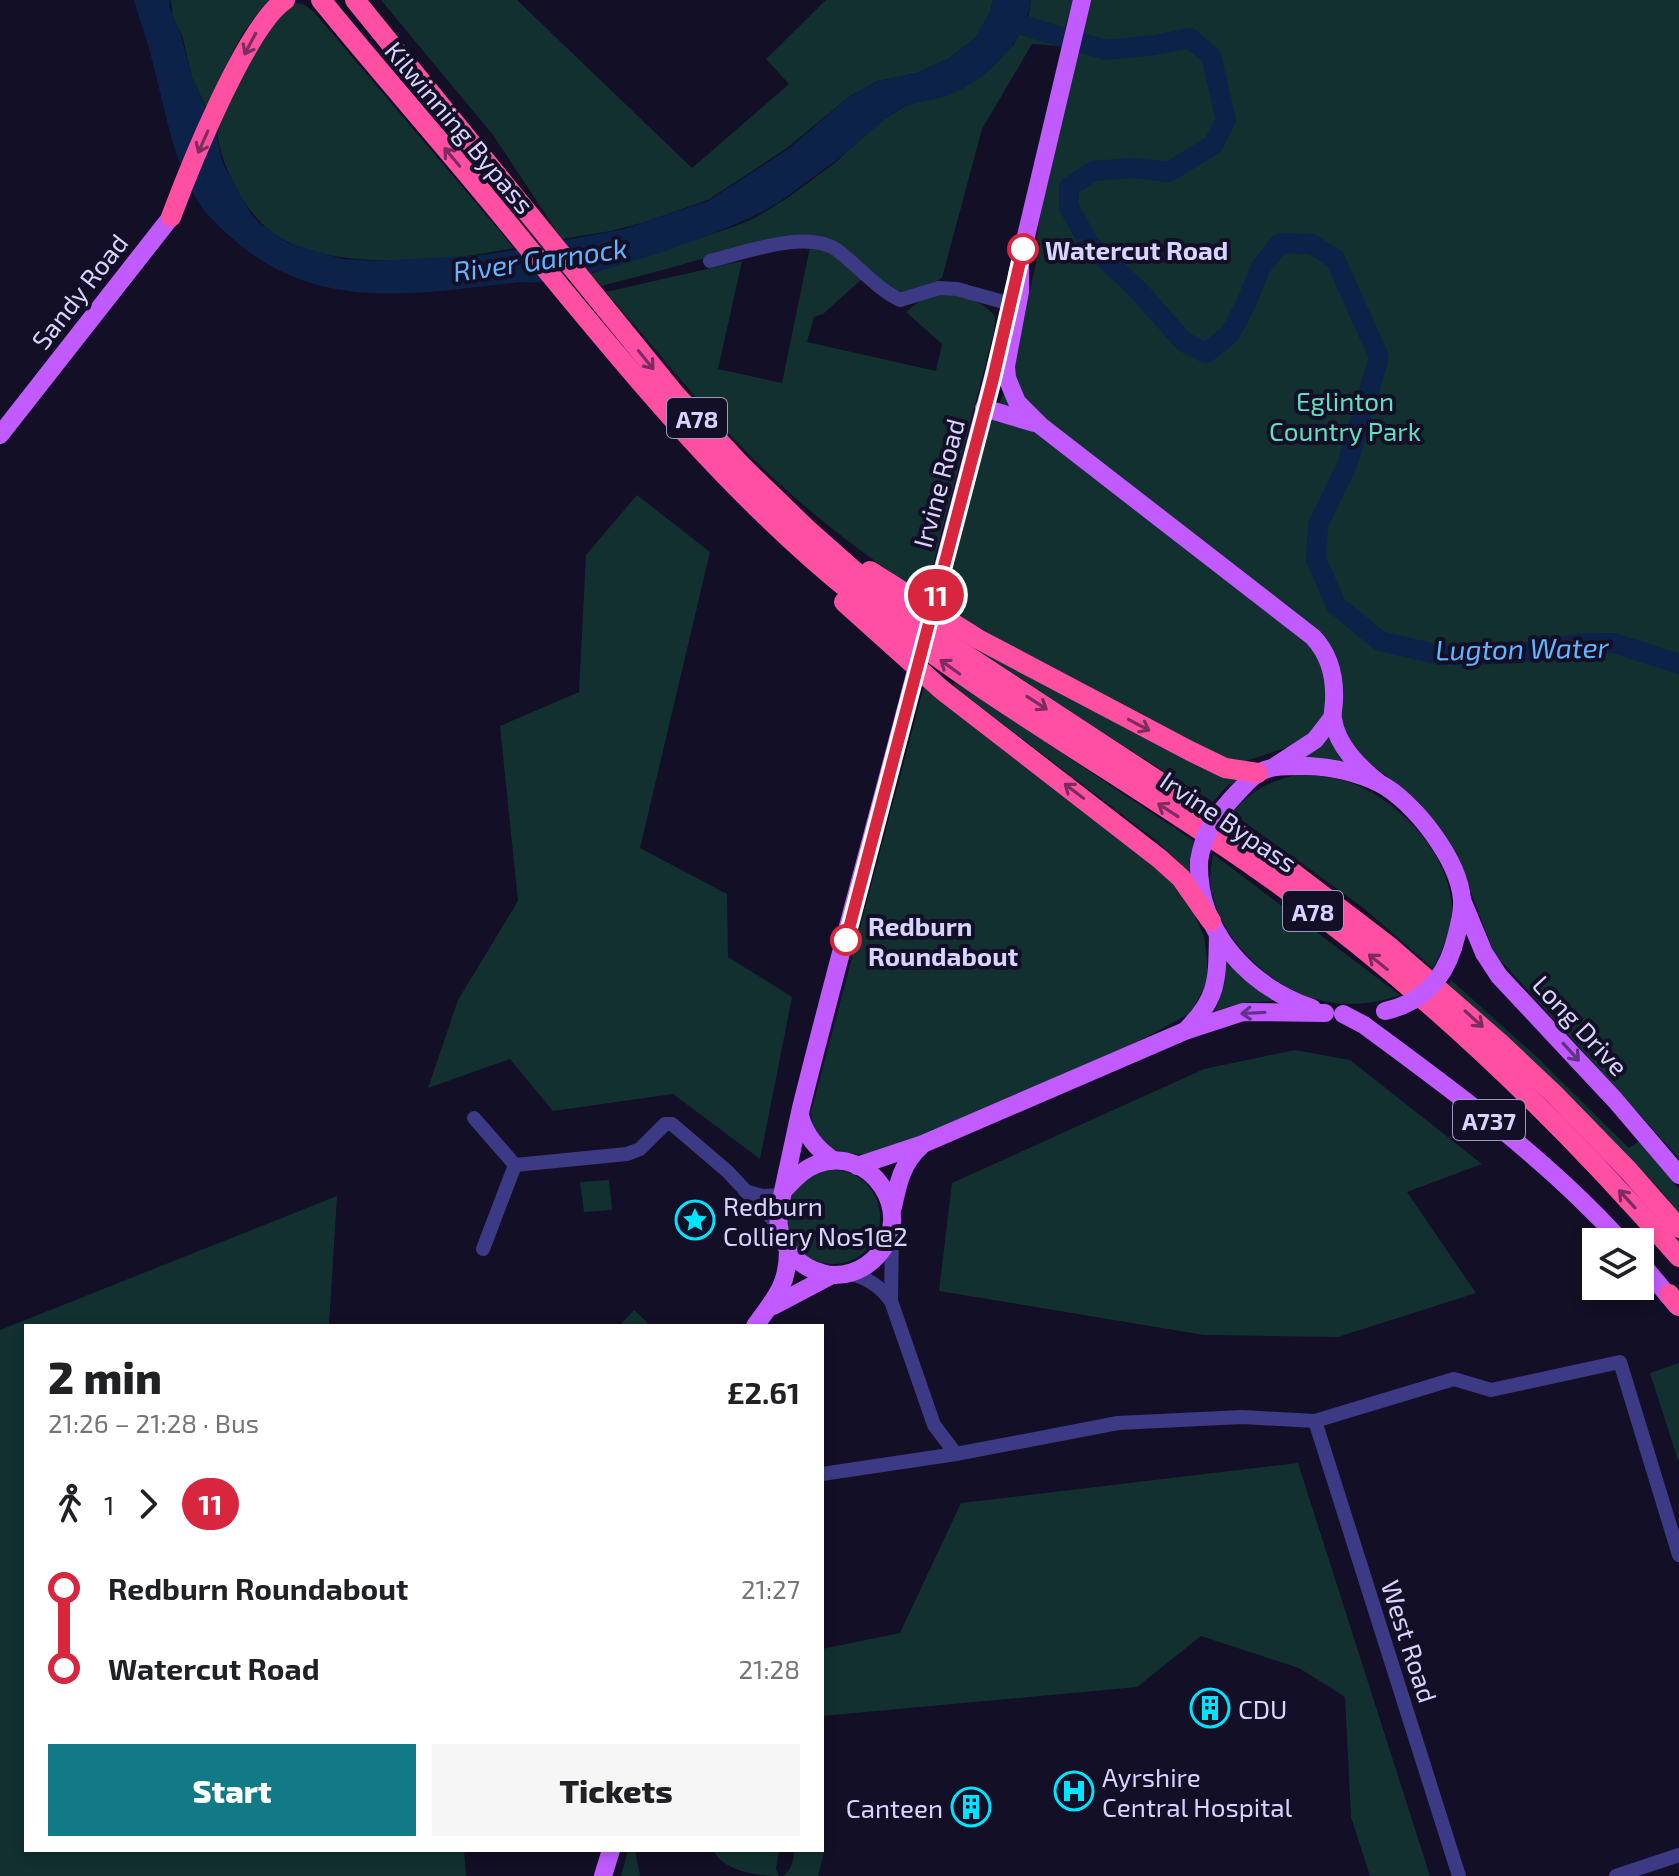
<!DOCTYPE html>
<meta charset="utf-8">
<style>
:root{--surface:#fff;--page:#f6f6f6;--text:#202124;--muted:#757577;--accent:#127987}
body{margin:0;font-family:"Exo 2",sans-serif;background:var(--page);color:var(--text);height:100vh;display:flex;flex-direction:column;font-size:30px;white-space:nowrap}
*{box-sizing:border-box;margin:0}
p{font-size:26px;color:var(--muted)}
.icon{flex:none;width:44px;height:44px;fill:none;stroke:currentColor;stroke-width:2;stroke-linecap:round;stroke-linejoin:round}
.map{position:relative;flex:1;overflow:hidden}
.panel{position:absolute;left:24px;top:1324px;width:800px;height:528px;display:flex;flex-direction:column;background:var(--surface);border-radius:0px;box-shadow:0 4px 12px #0003}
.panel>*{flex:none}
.badge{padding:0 16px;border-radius:26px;font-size:28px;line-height:52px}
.buttons{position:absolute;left:1582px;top:1228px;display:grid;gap:16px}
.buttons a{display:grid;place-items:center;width:72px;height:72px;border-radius:0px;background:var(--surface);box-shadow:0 4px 12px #0003;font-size:40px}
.map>.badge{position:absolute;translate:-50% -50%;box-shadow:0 0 0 4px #fff}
.legs{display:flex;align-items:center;gap:12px;height:88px;padding:0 24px;font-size:26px}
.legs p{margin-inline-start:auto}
.overview{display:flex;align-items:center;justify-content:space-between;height:136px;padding:0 24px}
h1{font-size:44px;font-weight:800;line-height:60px}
.button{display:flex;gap:16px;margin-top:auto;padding:16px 24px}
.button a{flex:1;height:92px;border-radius:0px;background:var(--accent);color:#fff;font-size:32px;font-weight:800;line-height:92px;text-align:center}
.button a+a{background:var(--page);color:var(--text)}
ul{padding:0 24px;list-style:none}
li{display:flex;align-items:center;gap:28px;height:80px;font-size:30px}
li i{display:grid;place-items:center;width:12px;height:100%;margin:0 10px;background:currentColor}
li i::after{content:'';width:20px;height:20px;margin:-10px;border:6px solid;border-radius:50%;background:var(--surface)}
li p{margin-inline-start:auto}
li:first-child i{background:linear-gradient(#0000 50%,currentColor 0)}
li:last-child i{background:linear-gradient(currentColor 50%,#0000 0)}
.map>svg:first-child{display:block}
</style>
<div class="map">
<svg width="1679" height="1876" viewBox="0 0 1679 1876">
<rect width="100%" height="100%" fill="#130f26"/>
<!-- green -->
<g fill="#12302f">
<path d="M171,0H270C239,30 223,71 207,109L192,78L182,35L173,19Z"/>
<path d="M381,0H517L692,168L789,84L766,59L826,0H993L990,13L975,38L948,59L917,73L878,81L850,96L787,148L708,200L645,222L611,231L562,239L493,135Z"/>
<path d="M1031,0H1073L1060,46L1032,44L982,129L942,278L914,293L900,296L823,237C786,230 745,246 709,257C673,267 637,277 601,286L590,274L733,227L753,219L786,199L836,162L873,127L908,104L952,94L1013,45L1028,19Z"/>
<path d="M1089,0H1679V1158L1494,953L1462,868L1420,803L1373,765L1342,755L1350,766L1303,758L1312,749L1285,748L1243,762L1220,758L945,610L963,520L985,439L1014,367L1038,253L1040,243L1036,242L1046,181Z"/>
<path d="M293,2L305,5L315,13L514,248C452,261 345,271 286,241C265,230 252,215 240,195C230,178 221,158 218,138C217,127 249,55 257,43C268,29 282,16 293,2Z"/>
<path d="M810,247L830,252L863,278L823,314L814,317L807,342L936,371L942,344L906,312C913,306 919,300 928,297C949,290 984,299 995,317L994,332L925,596C857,550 791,500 735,440C690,393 649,341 606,292L742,261L718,369L782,383Z"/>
<path d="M637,495L710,552L640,848L727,894L728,957L792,997L760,1159L673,1094L553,1111L510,1059L428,1088L458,1000L518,901L500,726L579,692L586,555Z"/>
<path d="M967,639L1244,776L1233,785L1229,784L1213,802L963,645Z"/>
<path d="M955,682L1194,841L1189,864L1193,867L1191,881L1181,864L1157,841L957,689L953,685Z"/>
<path d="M924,686L1174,882L1191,907L1204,936L1207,959V982L1191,1013L1133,1044L921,1136L869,1155L838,1152L814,1132L811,1112Z"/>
<path d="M1300,774C1317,776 1333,777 1349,782C1398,799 1452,855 1452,910C1451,930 1443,950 1433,968L1362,907L1232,813C1252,789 1270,781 1300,774Z"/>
<path d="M1213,854L1400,995C1333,1019 1273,993 1232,937C1221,921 1211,899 1210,879C1210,871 1212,862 1213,854Z"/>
<path d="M1226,958L1273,998L1272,1001L1242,1003L1215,1011L1225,982Z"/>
<path d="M1451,980L1537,1057L1629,1148L1639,1141L1679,1189V1213L1659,1188L1532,1061L1448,984Z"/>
<path d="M1295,1050L1350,1060L1482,1164L1407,1192L1476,1293L1338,1337L1204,1335L939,1291L952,1183L1204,1069Z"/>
<circle cx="833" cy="1217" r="47"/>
<path d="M609,1180L612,1210L584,1212L580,1182Z"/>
<path d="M337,1196L329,1326H26V1850H464L466,1876H0V1330Z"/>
<path d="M634,1310L648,1323L645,1326H619Z"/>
<path d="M1679,1363V1463L1650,1373Z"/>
<path d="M1298,1463L1430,1876H1370L1351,1817L1345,1697L1299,1668L1201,1636L1137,1687L822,1716V1649L900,1633L961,1503Z"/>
<path d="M628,1850H635L640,1876H621Z"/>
<path d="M713,1850H779L776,1869L779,1876C757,1876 723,1871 713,1850Z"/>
<path d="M794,1850H819L824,1852L818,1876H783C790,1872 795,1859 794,1850Z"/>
</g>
<!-- water -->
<path fill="#0c2248" d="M134,0H170L169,6L181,35L192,78L215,129L223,164L251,214L260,224L288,243L343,259L378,261L483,255L514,250L624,229L708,201L788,149L850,96L878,81L917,73L948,59L975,38L990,13L993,0H1031C1025,41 990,77 952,94C933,102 913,100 895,112C873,127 856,146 834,162C818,174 801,186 785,198C746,228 569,289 521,282C418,293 317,315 232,238C214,223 200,208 190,187C171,148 164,105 153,64C148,42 140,22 134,0Z"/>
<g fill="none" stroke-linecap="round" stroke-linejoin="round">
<!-- river -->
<path stroke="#0c2248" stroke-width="20" d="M1005,20L1106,50L1155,45L1190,38L1211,56L1226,120L1213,145L1169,172L1133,168L1093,171L1069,187V207L1089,244L1138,290L1184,342L1206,353L1229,335L1245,306L1261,267L1280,243L1312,244L1335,259L1379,357L1347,465L1318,525L1316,559L1336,605L1380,641L1440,655L1508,654L1588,643H1614L1679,664"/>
<!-- minor -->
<g stroke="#3d3a85" stroke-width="14">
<path d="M710,261C744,253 806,229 837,250C858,266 876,288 900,300L939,288L957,289L1018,306"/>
<path d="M474,1118L515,1165L627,1154L640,1149L665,1124H672L727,1171L778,1225"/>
<path d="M745,1191L762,1196L782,1195"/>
<path d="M892,1233L891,1301L934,1425L956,1454L1118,1423L1242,1417L1315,1421L1454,1379L1491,1390L1620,1362L1679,1555"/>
<path d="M483,1249L515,1165"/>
<path d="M848,1273C867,1278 879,1285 891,1301"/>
<path d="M1315,1421L1459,1876"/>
<path d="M822,1474L956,1454"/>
<path d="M1616,1876L1679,1855"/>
</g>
<!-- major -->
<g stroke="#c25bff" stroke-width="18">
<path d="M1020,265V292L1006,366L1007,378L1017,402L1041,426L1313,637C1330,655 1335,676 1334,700C1334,706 1332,713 1333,719C1337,746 1359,767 1379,783"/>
<path d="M1017,274L1082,0"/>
<path d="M984,408L1034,423"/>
<path d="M0,435L171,217"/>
<path d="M939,583L999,354"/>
<path d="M1274,767L1315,740L1332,718"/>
<path d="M1237,793C1244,786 1251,777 1260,772C1273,765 1292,766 1308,766C1331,767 1358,773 1379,783C1414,801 1459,860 1462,900C1463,916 1457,933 1453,948"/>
<path d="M1199,861C1197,931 1248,986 1312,1008"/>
<path d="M1462,900L1484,953L1499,976L1615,1100L1679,1175"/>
<path d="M1343,1014L1364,1025C1454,1091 1547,1159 1622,1242"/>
<path d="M1187,1029C1219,997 1217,978 1218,934"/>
<path d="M800,1116C806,1136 816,1148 833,1160"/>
<path d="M857,1166L923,1144L1185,1031L1243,1012L1325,1013"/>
<path d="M784,1190C793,1181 803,1169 817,1164C871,1144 917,1214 877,1256C864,1271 841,1279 822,1273C800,1267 783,1250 779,1227C777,1215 781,1203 783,1191C789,1164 795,1136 801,1108C835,971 873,834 909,697"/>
<path d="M893,1207C898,1183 902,1163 921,1146"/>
<path d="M1640,1262L1677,1306"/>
<path d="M773,1306L830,1276"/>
<path d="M755,1326C775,1298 788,1286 788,1250"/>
<path d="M603,1876L611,1850"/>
</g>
<!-- highway -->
<g stroke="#ff4fa3" stroke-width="20">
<path d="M321,0C382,75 446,147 507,222C614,352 719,485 851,592C977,694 1119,773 1253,866C1412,977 1552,1111 1679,1257"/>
<path d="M355,0L675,394L743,467L807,529L902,613L1262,849L1390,947L1500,1043L1554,1094L1629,1171L1679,1228"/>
<path d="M171,217C189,169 246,26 285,0"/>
<path d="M870,571L978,639L1190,751L1225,768L1258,773"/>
<path d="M844,602L942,690L1160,859L1181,878L1211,921"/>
<path d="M1669,1294L1679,1306"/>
</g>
<!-- major-bridge -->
<g stroke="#c25bff" stroke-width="18">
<path d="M909,697L939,583"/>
<path d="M1199,861C1203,833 1218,813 1237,793"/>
<path d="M1385,1011C1421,1003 1442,982 1453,948"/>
</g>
</g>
<!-- one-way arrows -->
<defs><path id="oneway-shaft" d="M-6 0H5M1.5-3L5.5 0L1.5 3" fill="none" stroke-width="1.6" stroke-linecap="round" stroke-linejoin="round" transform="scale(2)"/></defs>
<g stroke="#7d2c5e">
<use href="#oneway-shaft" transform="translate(250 44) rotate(118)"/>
<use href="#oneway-shaft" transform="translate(203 142) rotate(114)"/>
<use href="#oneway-shaft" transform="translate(452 157) rotate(-130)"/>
<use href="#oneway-shaft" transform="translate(646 360) rotate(51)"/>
<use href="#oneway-shaft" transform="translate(950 667) rotate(-144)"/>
<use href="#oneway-shaft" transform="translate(1037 703) rotate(33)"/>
<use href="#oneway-shaft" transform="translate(1139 725) rotate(28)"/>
<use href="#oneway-shaft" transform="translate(1074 791) rotate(-143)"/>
<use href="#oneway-shaft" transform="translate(1168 810) rotate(-147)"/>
<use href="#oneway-shaft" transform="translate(1378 962) rotate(-141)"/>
<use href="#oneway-shaft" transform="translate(1474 1019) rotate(42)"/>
<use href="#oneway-shaft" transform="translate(1627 1199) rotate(-132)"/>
</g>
<g stroke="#623188">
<use href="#oneway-shaft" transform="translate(1253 1013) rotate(177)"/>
<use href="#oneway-shaft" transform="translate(1571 1052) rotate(48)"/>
</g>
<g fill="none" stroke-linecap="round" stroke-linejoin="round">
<defs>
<path id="line-1" d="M846,940L993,379L1023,249"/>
</defs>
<!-- line-1 casing -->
<use href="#line-1" stroke="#fff" stroke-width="18"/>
<!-- line-1 -->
<use href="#line-1" stroke="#d7263d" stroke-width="12"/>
</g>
<!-- icons -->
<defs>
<symbol id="sight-ring" viewBox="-11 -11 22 22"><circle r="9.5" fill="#130f26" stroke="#00e5ff" stroke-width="1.5"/><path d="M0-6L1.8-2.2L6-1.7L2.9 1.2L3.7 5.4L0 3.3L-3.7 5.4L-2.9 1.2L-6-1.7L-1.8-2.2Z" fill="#00e5ff"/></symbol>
<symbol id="building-ring" viewBox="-11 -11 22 22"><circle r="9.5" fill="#130f26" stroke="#00e5ff" stroke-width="1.5"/><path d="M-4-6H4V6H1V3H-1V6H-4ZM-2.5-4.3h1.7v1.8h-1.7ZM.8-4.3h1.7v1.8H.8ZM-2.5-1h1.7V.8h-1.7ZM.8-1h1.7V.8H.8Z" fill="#00e5ff"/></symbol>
<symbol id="hospital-ring" viewBox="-11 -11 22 22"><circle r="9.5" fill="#130f26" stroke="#00e5ff" stroke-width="1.5"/><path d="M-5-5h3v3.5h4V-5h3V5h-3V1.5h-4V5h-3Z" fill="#00e5ff"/></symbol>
</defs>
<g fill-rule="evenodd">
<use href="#sight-ring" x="673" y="1198" width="44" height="44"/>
<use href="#building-ring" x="1188" y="1686" width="44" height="44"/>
<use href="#hospital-ring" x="1052" y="1769" width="44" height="44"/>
<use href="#building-ring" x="949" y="1785" width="44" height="44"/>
</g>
<!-- markers -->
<g fill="#fff" stroke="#d7263d" stroke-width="4">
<circle cx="1023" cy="249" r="14"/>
<circle cx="846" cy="940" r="14"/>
</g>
<g text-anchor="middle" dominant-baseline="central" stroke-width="8" stroke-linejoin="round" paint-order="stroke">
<!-- shield labels -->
<g fill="#130f26" stroke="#9e99be" stroke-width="2">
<rect x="667" y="398" width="60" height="40" rx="6"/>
<rect x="1283" y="891" width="60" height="40" rx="6"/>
<rect x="1453" y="1100" width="72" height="40" rx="6"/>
</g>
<g font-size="24" font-weight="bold" fill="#d9d4ff">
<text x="697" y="418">A78</text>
<text x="1313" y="911">A78</text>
<text x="1489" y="1120">A737</text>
</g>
<!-- street labels -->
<g font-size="26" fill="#d9d4ff" stroke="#130f26">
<text transform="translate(460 127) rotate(50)">Kilwinning Bypass</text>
<text transform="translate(79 291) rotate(-52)">Sandy Road</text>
<text transform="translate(938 483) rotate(-75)">Irvine Road</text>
<text transform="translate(1229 821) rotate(34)">Irvine Bypass</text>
<text transform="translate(1581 1025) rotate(47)">Long Drive</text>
<text transform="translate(1410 1641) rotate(72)">West Road</text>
</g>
<!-- stop labels -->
<g font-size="26" font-weight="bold" fill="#d9d4ff" stroke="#130f26" text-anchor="start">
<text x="1045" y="249">Watercut Road</text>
<text x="868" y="925">Redburn<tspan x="868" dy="30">Roundabout</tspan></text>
</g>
<!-- park labels -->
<g font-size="26" fill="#5fe0c0" stroke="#130f26">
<text x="1345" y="400">Eglinton<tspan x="1345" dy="30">Country Park</tspan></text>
</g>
<!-- poi labels -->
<g font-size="26" fill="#d9d4ff" stroke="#130f26" text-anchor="start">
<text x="723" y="1205">Redburn<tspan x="723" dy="30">Colliery Nos1@2</tspan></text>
<text x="1238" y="1708">CDU</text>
<text x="1102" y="1776">Ayrshire<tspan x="1102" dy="30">Central Hospital</tspan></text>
<text x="943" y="1807" text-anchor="end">Canteen</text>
</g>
<!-- water labels -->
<g font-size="28" font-style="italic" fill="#62b6ff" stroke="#130f26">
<text transform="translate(540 259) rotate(-8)">River Garnock</text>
<text transform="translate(1522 648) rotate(-1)">Lugton Water</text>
</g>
</g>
</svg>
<div class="buttons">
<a><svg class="icon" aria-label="layers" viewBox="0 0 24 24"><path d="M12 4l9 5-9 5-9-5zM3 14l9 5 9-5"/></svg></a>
</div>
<b class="badge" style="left:936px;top:595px;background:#d7263d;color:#fff">11</b>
<section class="panel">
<div class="overview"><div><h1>2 min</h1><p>21:26 – 21:28 · Bus</p></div><b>£2.61</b></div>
<div class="legs"><svg class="icon" aria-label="walk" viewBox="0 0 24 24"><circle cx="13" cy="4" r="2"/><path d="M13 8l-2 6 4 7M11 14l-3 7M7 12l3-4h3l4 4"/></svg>1<svg class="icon" aria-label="forward" viewBox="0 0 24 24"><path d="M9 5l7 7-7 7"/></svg><b class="badge" style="background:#d7263d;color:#fff">11</b></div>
<ul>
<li><i style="color:#d7263d"></i><b>Redburn Roundabout</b><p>21:27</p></li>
<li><i style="color:#d7263d"></i><b>Watercut Road</b><p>21:28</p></li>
</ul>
<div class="button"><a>Start</a><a>Tickets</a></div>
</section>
</div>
